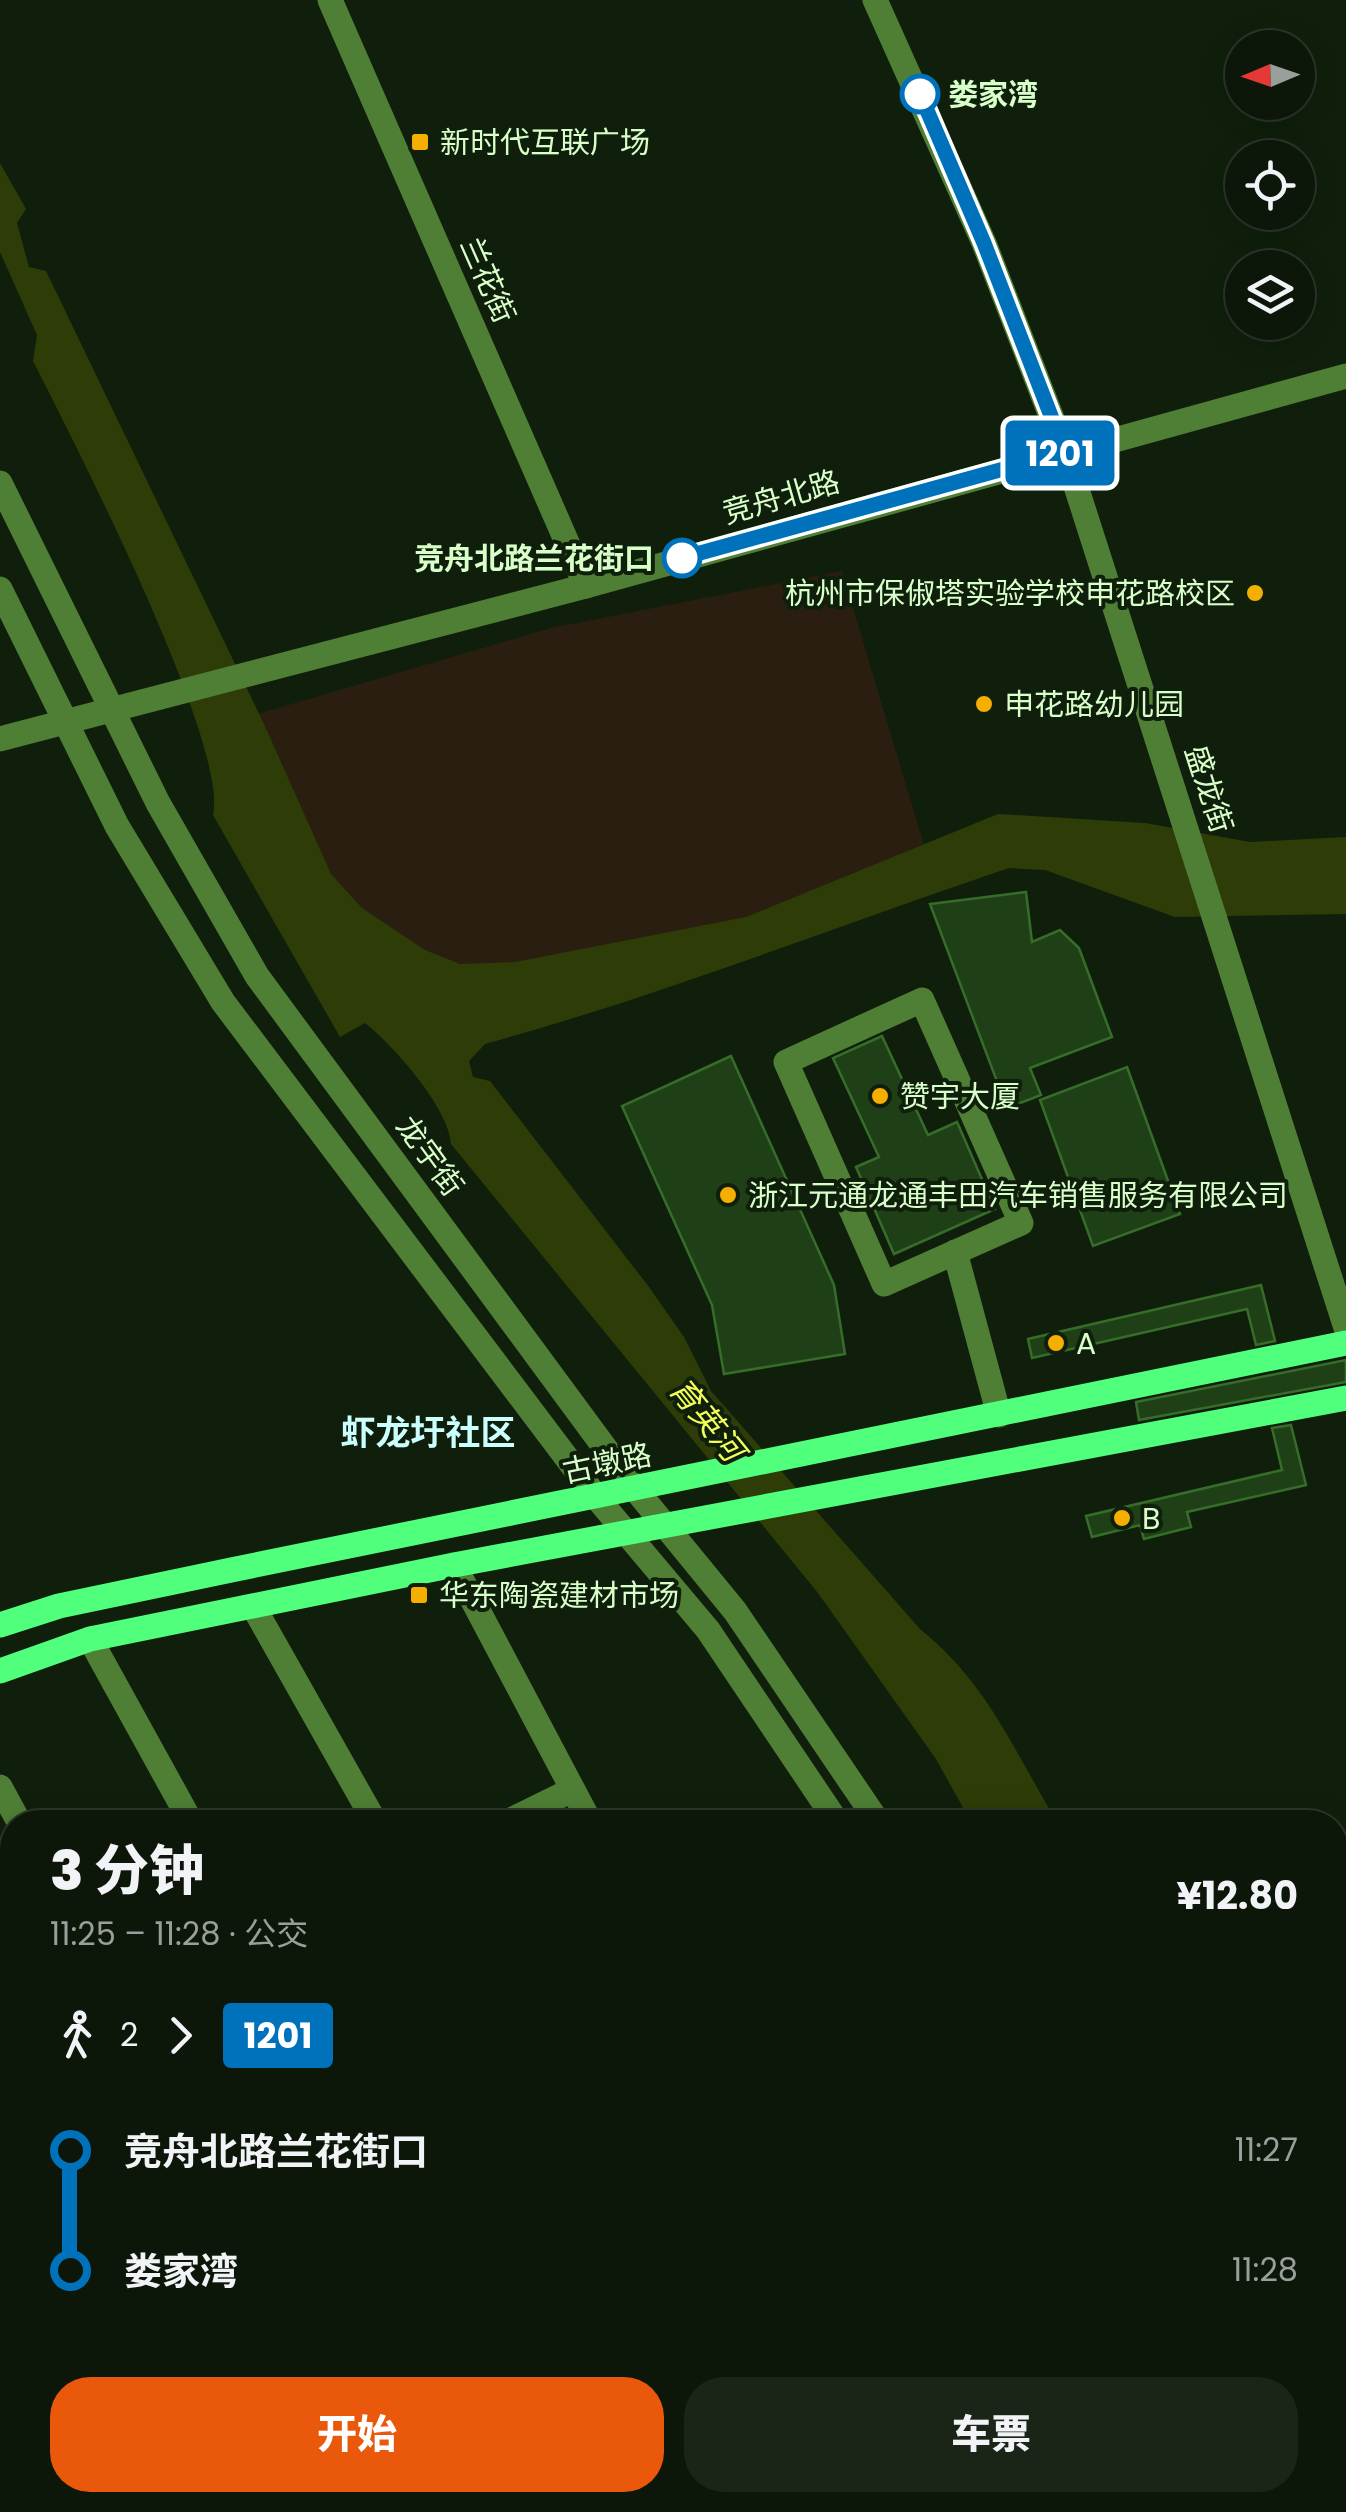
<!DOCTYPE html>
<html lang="zh">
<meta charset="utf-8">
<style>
:root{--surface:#0c1709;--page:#1a2417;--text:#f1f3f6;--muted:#9a9f9c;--line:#2c362a;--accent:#ea580c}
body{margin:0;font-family:Poppins,"Noto Sans SC",sans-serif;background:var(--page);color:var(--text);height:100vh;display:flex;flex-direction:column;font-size:38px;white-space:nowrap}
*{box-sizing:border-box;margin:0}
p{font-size:32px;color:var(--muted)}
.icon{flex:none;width:55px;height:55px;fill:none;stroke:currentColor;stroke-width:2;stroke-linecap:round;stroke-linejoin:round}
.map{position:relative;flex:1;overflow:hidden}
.drawer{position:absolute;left:0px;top:1810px;width:1348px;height:702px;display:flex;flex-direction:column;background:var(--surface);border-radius:40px 40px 0 0;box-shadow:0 5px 25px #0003,0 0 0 2px var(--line)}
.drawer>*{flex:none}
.badge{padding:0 20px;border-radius:8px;font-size:35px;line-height:65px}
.needle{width:65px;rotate:268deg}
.fabs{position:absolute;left:1225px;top:30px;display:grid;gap:20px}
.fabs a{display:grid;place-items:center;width:90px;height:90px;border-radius:50%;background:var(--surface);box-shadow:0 5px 25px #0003,0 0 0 2px var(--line);font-size:50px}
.map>.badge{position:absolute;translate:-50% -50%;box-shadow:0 0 0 5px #fff}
.legs{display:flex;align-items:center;gap:15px;height:110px;padding:0 50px;font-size:32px}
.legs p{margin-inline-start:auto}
.headline{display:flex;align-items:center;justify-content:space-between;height:170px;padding:0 50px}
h1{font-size:55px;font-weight:800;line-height:75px}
.action{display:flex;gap:20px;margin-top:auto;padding:20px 50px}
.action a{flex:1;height:115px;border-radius:40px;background:var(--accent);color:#fff;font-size:40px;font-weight:800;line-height:115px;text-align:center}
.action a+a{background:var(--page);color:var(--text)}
ul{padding:0 50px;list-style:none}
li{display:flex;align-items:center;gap:35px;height:120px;font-size:38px}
li i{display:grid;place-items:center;width:15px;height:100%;margin:0 12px;background:currentColor}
li i::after{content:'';width:25px;height:25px;margin:-12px;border:8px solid;border-radius:50%;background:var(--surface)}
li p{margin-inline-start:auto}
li:first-child i{background:linear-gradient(#0000 50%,currentColor 0)}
li:last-child i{background:linear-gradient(currentColor 50%,#0000 0)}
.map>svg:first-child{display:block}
</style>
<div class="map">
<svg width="1346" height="2512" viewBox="0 0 1346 2512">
<rect width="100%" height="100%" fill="#101f0c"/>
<!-- green -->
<path fill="#291e0f" d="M842,571L932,872L400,1021L227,723L551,628Z"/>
<!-- water -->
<g fill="#2e3c08">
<path d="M0,163L26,209L17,223L29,267L46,271L264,724L331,874L362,908L425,950L460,964L515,962L746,917L998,814L1145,823L1250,842L1346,837V914L1175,917L1045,870L1009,868C834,927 663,995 485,1044L469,1061L473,1077L490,1081L649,1287L684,1337L711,1391L920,1629C988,1684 1013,1749 1057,1822H971L936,1759L818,1593L451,1144C449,1108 393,1045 365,1023L340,1037L213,815C229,743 73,440 33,361L37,335L0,252Z"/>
<path d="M1335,2359L1346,2386V2512H1312L1307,2500H1335Z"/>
</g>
<!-- building -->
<g fill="#1f4017" stroke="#356d29" stroke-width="2.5">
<path d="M1026,892L1032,942L1060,930L1079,948L1112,1037L1030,1068L1041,1095L1007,1108L930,904Z"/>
<path d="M882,1036L928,1135L957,1122L995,1209L894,1254L856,1167L879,1157L833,1058Z"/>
<path d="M731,1056L834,1285L845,1354L724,1374L712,1305L622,1106Z"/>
<path d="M1127,1067L1180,1214L1093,1246L1040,1100Z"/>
<path d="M1261,1285L1275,1341L1256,1345L1247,1309L1032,1358L1028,1339Z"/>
<path d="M1346,1360V1382L1139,1420L1136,1402Z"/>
<path d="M1291,1425L1306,1485L1187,1512L1191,1527L1144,1539L1140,1525L1092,1537L1086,1516L1282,1470L1272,1428Z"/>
</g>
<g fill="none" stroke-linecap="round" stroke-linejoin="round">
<!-- path -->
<path stroke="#b2762a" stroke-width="4" stroke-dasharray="5 8" stroke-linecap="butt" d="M1241,2500L1245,2512"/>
<!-- minor -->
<g stroke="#4f7f35" stroke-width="25">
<path d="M330,0L586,586"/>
<path d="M875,0L984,243L1065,452L1346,1328"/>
<path d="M0,483L158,803L257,976L636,1490L735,1611L878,1822"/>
<path d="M0,589L117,826L223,1002L597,1498L708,1630L837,1822"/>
<path d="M0,739L586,586L1346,376"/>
<path d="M922,1000L1021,1223L884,1284L786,1062Z"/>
<path d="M955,1252L999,1415"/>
<path d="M454,1565L590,1822"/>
<path d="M253,1606L375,1822"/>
<path d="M90,1639L191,1822"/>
<path d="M0,1787L19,1822"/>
<path d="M507,1822L572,1790"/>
<path d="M0,2069L12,2063"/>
<path d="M0,2112L12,2136"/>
<path d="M1335,2196L1346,2193"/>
<path d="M208,2500L215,2512"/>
<path d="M384,2500L390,2512"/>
<path d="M559,2500L566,2512"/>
<path d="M740,2500L747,2512"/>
<path d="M955,2500L962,2512"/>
<path d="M1179,2500L1183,2512"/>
<path d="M1214,2500L1218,2512"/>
<path d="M628,2512L653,2500"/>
</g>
<!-- major -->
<g stroke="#50ff7b" stroke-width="25">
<path d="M0,1625L59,1606L236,1569L1346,1343"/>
<path d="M0,1671L90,1639L454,1565L1346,1398"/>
</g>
</g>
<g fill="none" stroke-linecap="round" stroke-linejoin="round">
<defs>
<path id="line-1" d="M682,558L1065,452L984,243L920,94"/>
</defs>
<!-- line-1 casing -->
<use href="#line-1" stroke="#fff" stroke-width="22"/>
<!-- line-1 -->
<use href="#line-1" stroke="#0072bc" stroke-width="15"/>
</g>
<!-- markers -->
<g fill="#fff" stroke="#0072bc" stroke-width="5">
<circle cx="920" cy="94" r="18"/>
<circle cx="682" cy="558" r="18"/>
</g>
<g fill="#f4af00" stroke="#101f0c" stroke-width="4">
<rect x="410" y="132" width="20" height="20" rx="5"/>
<circle cx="1255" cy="593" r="10"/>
<circle cx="984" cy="704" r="10"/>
<circle cx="880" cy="1096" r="10"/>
<circle cx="728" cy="1195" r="10"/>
<circle cx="1056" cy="1343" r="10"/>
<circle cx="1122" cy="1518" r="10"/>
<rect x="409" y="1585" width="20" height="20" rx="5"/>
</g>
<g text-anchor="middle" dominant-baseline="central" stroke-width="8" stroke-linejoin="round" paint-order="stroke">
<!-- stop labels -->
<g font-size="30" font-weight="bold" fill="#d8ffc9" stroke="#101f0c" text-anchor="start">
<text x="948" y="94">娄家湾</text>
<text x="654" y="558" text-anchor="end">竞舟北路兰花街口</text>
</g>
<!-- poi labels -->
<g font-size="30" fill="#d8ffc9" stroke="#101f0c" text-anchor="start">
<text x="440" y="142">新时代互联广场</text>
<text x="1235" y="593" text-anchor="end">杭州市保俶塔实验学校申花路校区</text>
<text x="1004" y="704">申花路幼儿园</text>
<text x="900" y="1096">赞宇大厦</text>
<text x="748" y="1195">浙江元通龙通丰田汽车销售服务有限公司</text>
<text x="1076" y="1343">A</text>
<text x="1142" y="1518">B</text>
<text x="439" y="1595">华东陶瓷建材市场</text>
</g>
<!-- street labels -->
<g font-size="30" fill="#d8ffc9" stroke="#101f0c">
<text transform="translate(488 280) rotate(66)">兰花街</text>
<text transform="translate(781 497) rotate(-16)">竞舟北路</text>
<text transform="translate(1209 789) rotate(72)">盛龙街</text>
<text transform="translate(430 1156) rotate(54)">龙宇街</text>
<text transform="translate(607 1463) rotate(-12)">古墩路</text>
</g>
<!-- water labels -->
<g font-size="32" font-style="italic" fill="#f2ff57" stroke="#101f0c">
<text transform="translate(707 1419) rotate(51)">育英河</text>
</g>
<!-- quarter labels -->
<g font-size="35" font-weight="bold" fill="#cbfffe" stroke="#101f0c">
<text x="428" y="1432">虾龙圩社区</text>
</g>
</g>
</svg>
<div class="fabs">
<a><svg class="needle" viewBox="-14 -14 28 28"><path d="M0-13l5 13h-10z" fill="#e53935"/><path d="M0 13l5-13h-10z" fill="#9a9f9c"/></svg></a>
<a><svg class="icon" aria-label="locate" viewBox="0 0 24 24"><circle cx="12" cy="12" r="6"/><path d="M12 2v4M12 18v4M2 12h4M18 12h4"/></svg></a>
<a><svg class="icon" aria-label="layers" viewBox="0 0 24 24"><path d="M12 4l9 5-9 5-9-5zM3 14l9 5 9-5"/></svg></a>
</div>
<b class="badge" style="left:1060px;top:453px;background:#0072bc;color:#fff">1201</b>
<section class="drawer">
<div class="headline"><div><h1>3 分钟</h1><p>11:25 – 11:28 · 公交</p></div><b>¥12.80</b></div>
<div class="legs"><svg class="icon" aria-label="walk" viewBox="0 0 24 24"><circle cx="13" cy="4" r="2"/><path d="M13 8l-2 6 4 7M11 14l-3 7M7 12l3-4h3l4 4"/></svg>2<svg class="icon" aria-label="forward" viewBox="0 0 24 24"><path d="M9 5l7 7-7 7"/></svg><b class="badge" style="background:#0072bc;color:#fff">1201</b></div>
<ul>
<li><i style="color:#0072bc"></i><b>竞舟北路兰花街口</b><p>11:27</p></li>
<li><i style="color:#0072bc"></i><b>娄家湾</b><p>11:28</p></li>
</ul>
<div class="action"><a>开始</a><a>车票</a></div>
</section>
</div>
